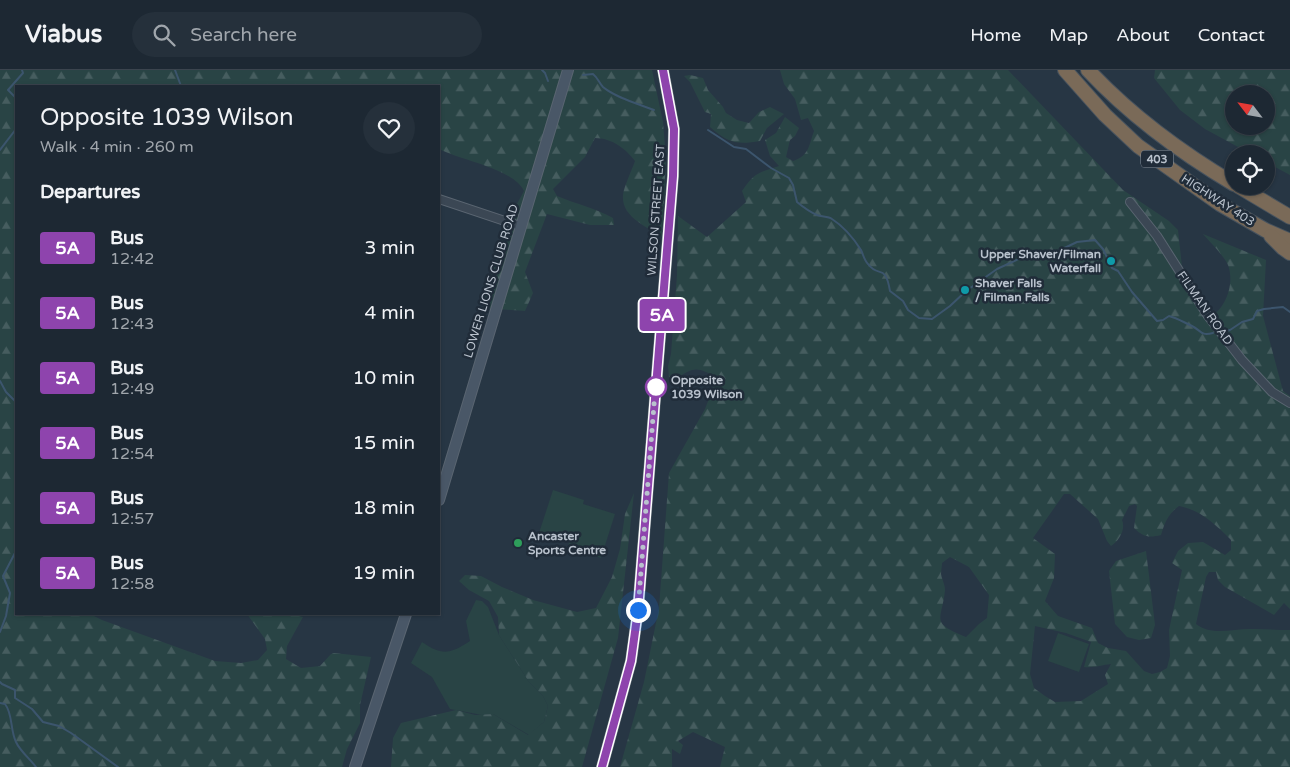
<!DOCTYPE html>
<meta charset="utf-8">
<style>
:root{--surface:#1d2833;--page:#25303b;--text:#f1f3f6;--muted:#a0a6ac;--line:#3b444e}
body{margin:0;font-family:"Varela Round",sans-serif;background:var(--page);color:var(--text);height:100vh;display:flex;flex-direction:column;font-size:19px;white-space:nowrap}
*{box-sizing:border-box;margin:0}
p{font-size:16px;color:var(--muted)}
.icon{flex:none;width:28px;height:28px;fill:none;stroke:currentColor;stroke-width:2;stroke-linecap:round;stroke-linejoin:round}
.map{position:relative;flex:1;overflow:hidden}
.details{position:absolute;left:15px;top:15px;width:425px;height:530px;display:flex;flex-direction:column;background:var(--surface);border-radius:0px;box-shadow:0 1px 4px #0004,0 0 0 1px var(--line)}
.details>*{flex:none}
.badge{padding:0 10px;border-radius:4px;font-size:18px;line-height:32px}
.needle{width:32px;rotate:301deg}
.fabs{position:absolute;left:1225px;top:15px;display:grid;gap:10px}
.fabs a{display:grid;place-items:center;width:50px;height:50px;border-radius:50%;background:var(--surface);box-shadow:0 1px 4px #0004,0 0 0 1px var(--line);font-size:25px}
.you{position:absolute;width:25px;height:25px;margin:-12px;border:4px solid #fff;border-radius:50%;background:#1a73e8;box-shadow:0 0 0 8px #1a73e833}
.map>.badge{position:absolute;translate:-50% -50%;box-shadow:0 0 0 2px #fff}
h2{padding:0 25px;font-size:19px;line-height:45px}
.round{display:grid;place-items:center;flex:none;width:52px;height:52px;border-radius:26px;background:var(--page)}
.summary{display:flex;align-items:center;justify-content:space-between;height:85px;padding:0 25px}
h1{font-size:24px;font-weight:600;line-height:38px}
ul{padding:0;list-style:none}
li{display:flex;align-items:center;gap:15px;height:65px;padding:0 25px}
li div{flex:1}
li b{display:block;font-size:19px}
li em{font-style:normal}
li .badge{min-width:55px;font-weight:700;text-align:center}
header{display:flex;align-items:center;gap:30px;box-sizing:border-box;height:70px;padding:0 25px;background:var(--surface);border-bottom:1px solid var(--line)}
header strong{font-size:24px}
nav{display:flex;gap:28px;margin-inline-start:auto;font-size:18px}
.search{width:350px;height:45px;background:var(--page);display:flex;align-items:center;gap:12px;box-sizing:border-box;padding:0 18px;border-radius:28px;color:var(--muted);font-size:19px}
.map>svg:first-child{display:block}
</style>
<header>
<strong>Viabus</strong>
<div class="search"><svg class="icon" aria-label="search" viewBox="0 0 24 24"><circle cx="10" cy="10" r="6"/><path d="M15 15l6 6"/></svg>Search here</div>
<nav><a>Home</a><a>Map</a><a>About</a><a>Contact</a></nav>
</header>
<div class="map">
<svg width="1290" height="697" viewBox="0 0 1290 697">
<defs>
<pattern id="forest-firs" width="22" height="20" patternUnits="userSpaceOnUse" patternTransform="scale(1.25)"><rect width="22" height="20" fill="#294445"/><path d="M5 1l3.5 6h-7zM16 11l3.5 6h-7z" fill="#465d5f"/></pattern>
</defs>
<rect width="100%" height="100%" fill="#273644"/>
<!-- green -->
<g fill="#294445">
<path d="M553,420L584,430L583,434L615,444L601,488L568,477L569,472L539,463Z"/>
<path d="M476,530L482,531L488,537L499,565L529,612L543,626L548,636L544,652L529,665L493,644L482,645L450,639L432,607L411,593L422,572C442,586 450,584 470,571L466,551Z"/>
<path d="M1058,563L1089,574L1079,602L1048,591Z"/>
</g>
<!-- forest -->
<g fill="url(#forest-firs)" fill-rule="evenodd">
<path d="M0,0H652L663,52L666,90L662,167C647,157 621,147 623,125C624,116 632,100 635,91C626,79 612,68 595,68L585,87L553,119L557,126C576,134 595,138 613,148L614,155H590L547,144L525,202L533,223L525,241L484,238L483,234L486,216L495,195L506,154L524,121C514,99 460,90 439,79V16H16V544H90L102,550L215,591L241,593L258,590L267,580L265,569L247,544H293L303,547L287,576L286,589L301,598L320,596L331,584L334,583L371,587L360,635V653L347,679L342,697H0Z"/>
<path d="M780,0H1008L1123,120L1169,151L1178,160L1183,206L1207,249C1226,240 1235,214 1228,195C1224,186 1210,172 1203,164L1266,190L1263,246L1283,321L1290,326V539L1284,533L1274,545L1225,517L1218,510L1216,502H1209L1206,507L1196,554C1213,567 1234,558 1254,559C1266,559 1278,560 1290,560V697H720L725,677L693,662L678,671L683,675L680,684L672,679V697H620L644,612L659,538L669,403L705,339L717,308C698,297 694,296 675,310L669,307L668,296L671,284L677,205L678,146L707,167L746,132L742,121C755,102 758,103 779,96L770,86L765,70L776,63L785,47L799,58L795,66L790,70L786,87L793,91C809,86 809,75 814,61L808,48L801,50L795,29L784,14ZM1064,424H1070L1098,449L1107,471L1111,476C1119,471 1126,459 1122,450L1129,436L1135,434L1137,436L1134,458C1143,467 1149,468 1161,465C1165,452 1168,444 1179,436C1201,440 1216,455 1231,470V480L1225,485L1203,472L1188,473L1178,481L1172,493L1182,500L1169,560L1170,586L1167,598L1160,602L1152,604L1144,601L1126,581L1108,578L1098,573L1092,558L1058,546L1045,531L1054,508L1055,484L1033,468ZM950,487L969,497L989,525L987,548L979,554L966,567C929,552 942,551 945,520C945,514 942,510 941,504C941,501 942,496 942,493ZM1035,556L1066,563L1091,572L1084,597C1094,598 1101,595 1111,594L1105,605L1108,614L1081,631L1055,632L1045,626L1034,618L1030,604Z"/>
<path d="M1155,0H1290V105L1266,92V84H1251L1205,59L1180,40L1154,8ZM1234,24H1266V56H1234Z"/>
<path d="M690,5L703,8L708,20L723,37L726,43L737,50L749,53L759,42L770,37L784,44L767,58L760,71C737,75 728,73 710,57L711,44L705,42L690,12L684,6Z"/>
<path d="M634,423L618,568L582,697H391L393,668L401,653L456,640L475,645L493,644L528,665L544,652L548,636L543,626L529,612L499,565L498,547L489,531L469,520L459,511L465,505L481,506L502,517L533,530L577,542L596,538L612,507L620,479L625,444Z"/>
<path d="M1146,481L1155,555L1151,568L1139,570L1127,567L1115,554L1109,501L1116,491Z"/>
</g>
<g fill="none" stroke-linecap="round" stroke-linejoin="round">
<!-- stream -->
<g stroke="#3c556d" stroke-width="2">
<path d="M175,0L181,16"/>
<path d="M542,0L545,3L548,11"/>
<path d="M583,5L593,4C598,8 599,13 603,17C616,28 639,34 654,40"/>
<path d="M16,28L8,20L23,3L22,0"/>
<path d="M708,60L734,77L746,79L771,98L789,108L793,115L797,132C803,137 810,142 817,145C822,147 828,146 832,149C843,156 854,169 861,180C863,184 864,190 868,194C879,209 885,192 890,221L903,231L908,240L919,248L932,249L950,236L966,221L997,199L1023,187L1056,182L1077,172L1095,170L1103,179L1112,198L1118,201L1132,222L1157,251L1163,250L1169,246C1177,248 1185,253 1192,256C1202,261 1200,266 1213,263"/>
<path d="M0,80L16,59"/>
<path d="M1225,261L1230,260L1242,252L1253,249L1257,241L1264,239L1283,237L1290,242"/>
<path d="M0,311L6,322L16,332"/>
<path d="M0,562L6,546L10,523L3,506L16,481"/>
<path d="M0,612L2,614L15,620V628L32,639L43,652L59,656L71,663L118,697"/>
<path d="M0,633L5,634C13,644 10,660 16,672C20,681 30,689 36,697"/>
</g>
<defs>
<g id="street">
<path d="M439,129L520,156"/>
<path d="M1130,132L1157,166L1208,246L1242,290L1272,322L1290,333"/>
</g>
<g id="secondary">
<path d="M439,430L568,0"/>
<path d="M355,697L406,544"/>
<path d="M602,697L631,591L638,540L673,106L674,59L663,0"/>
</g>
<g id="highway">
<path d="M1065,0L1105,45L1138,76L1220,134L1265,160L1290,171"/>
<path d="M1088,0C1131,46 1180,82 1234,114"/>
<path d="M1238,116L1290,147"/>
<path d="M1271,166L1283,178L1290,183"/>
</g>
</defs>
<!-- street casing -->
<use href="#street" stroke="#5a6571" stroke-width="10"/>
<!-- secondary casing -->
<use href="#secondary" stroke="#5a6571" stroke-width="12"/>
<!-- highway casing -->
<use href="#highway" stroke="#46525e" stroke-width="16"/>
<!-- street -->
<use href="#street" stroke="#3b4754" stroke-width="8"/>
<!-- secondary -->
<use href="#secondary" stroke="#495767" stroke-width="10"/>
<!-- highway -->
<use href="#highway" stroke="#7a6a58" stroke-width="14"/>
</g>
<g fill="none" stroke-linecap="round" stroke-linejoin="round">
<defs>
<path id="line" d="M602,697L631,591L638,540L673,106L674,59L663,0"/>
</defs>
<!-- line casing -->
<use href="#line" stroke="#fff" stroke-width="11"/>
<!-- line -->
<use href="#line" stroke="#8e44ad" stroke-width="8"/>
<!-- walk -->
<path stroke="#b9c2cd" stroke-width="5" stroke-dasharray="0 9" d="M638,540L656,309V317"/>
</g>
<!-- markers -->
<g fill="#0f9aa8" stroke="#202c39" stroke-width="2">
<circle cx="1111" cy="191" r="5"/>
<circle cx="965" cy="220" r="5"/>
</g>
<circle fill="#fff" stroke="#8e44ad" stroke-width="2.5" cx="656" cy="317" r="10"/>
<circle fill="#2e9e5b" stroke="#202c39" stroke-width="2" cx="518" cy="473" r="5"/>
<g text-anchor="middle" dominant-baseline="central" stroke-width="5" stroke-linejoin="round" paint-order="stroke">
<!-- shield labels -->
<rect fill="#202c39" stroke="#8b95a1" stroke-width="1" x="1141" y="80.5" width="32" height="17" rx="4"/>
<g font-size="11" font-weight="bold" fill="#b9c2cd">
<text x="1157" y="89">403</text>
</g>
<!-- street labels -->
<g font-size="12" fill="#b9c2cd" stroke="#202c39">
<text transform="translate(1218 130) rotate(33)">HIGHWAY 403</text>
<text transform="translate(656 140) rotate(-86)">WILSON STREET EAST</text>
<text transform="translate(491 211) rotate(-73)">LOWER LIONS CLUB ROAD</text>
<text transform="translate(1205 238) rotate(55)">FILMAN ROAD</text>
</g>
<!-- poi labels -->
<g font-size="12" font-weight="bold" fill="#b9c2cd" stroke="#202c39" text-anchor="start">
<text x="1101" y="184" text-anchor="end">Upper Shaver/Filman<tspan x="1101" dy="14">Waterfall</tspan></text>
<text x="975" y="213">Shaver Falls<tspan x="975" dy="14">/ Filman Falls</tspan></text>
<text x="528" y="466">Ancaster<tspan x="528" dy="14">Sports Centre</tspan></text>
</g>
<!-- stop labels -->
<g font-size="12" font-weight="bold" fill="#b9c2cd" stroke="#202c39" text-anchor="start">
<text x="671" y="310">Opposite<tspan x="671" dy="14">1039 Wilson</tspan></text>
</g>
</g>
</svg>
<div class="fabs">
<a><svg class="needle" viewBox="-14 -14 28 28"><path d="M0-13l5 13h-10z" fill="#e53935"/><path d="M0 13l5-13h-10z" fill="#a0a6ac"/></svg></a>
<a><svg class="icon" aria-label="locate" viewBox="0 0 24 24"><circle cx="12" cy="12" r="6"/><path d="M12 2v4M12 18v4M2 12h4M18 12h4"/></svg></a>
</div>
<div class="you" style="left:638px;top:540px"></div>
<b class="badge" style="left:662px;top:245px;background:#8e44ad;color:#fff">5A</b>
<section class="details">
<div class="summary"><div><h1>Opposite 1039 Wilson</h1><p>Walk · 4 min · 260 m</p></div><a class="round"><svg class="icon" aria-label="heart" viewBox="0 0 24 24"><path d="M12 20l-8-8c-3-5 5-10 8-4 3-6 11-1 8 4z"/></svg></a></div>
<h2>Departures</h2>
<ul>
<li><span class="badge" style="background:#8e44ad;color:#fff">5A</span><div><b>Bus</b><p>12:42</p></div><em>3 min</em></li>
<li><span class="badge" style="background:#8e44ad;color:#fff">5A</span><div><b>Bus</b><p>12:43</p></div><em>4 min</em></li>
<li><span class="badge" style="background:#8e44ad;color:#fff">5A</span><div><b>Bus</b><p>12:49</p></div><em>10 min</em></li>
<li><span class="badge" style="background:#8e44ad;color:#fff">5A</span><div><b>Bus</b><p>12:54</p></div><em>15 min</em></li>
<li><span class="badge" style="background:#8e44ad;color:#fff">5A</span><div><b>Bus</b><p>12:57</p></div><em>18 min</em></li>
<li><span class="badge" style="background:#8e44ad;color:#fff">5A</span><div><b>Bus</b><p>12:58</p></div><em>19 min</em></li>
</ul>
</section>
</div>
